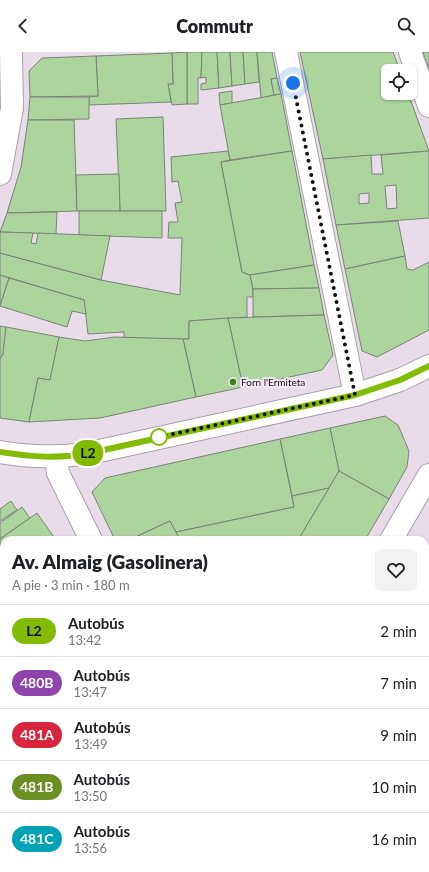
<!DOCTYPE html>
<html lang="es">
<meta charset="utf-8">
<style>
:root{--surface:#fff;--page:#f2f2f2;--text:#202124;--muted:#757577;--line:#e0e0e0}
body{margin:0;font-family:Lato,sans-serif;background:var(--page);color:var(--text);height:100vh;display:flex;flex-direction:column;font-size:15px;white-space:nowrap}
*{box-sizing:border-box;margin:0}
p{font-size:13px;color:var(--muted)}
.icon{flex:none;width:22px;height:22px;fill:none;stroke:currentColor;stroke-width:2;stroke-linecap:round;stroke-linejoin:round}
.map{position:relative;flex:1;overflow:hidden}
.sheet{position:absolute;left:0px;top:484px;width:429px;height:336px;display:flex;flex-direction:column;background:var(--surface);border-radius:12px 12px 0 0;box-shadow:0 1px 3px #0004}
.sheet>*{flex:none}
.badge{padding:0 8px;border-radius:13px;font-size:14px;line-height:26px}
.tools{position:absolute;left:381px;top:12px;display:grid;gap:8px}
.tools a{display:grid;place-items:center;width:36px;height:36px;border-radius:6px;background:var(--surface);box-shadow:0 1px 3px #0004;font-size:20px}
.you{position:absolute;width:20px;height:20px;margin:-10px;border:3px solid #fff;border-radius:50%;background:#1a73e8;box-shadow:0 0 0 6px #1a73e833}
.map>.badge{position:absolute;translate:-50% -50%;box-shadow:0 0 0 2px #fff}
.round{display:grid;place-items:center;flex:none;width:42px;height:42px;border-radius:6px;background:var(--page)}
.summary{display:flex;align-items:center;justify-content:space-between;height:68px;padding:0 12px}
h1{font-size:19px;font-weight:800;line-height:30px}
ul{padding:0;list-style:none}
li{display:flex;align-items:center;gap:12px;height:52px;padding:0 12px;border-top:1px solid var(--line)}
li div{flex:1}
li b{display:block;font-size:15px}
li em{font-style:normal}
li .badge{min-width:44px;font-weight:700;text-align:center}
header{display:flex;justify-content:space-between;align-items:center;height:52px;padding:0 12px;background:var(--surface);font-size:18px;font-weight:800}
.map>svg:first-child{display:block}
</style>
<header><svg class="icon" aria-label="back" viewBox="0 0 24 24"><path d="M15 5l-7 7 7 7"/></svg>Commutr<svg class="icon" aria-label="search" viewBox="0 0 24 24"><circle cx="10" cy="10" r="6"/><path d="M15 15l6 6"/></svg></header>
<div class="map">
<svg width="429" height="820" viewBox="0 0 429 820">
<rect width="100%" height="100%" fill="#e7dce7"/>
<!-- park -->
<path fill="#c2a3c2" d="M4,556V714L0,716V558Z"/>
<!-- building -->
<g fill="#abd59c" stroke="#7b8379" fill-rule="evenodd">
<path d="M187,0H202L201,26H198V52H187Z"/>
<path d="M187,0V52L172,53L168,32H173L172,1Z"/>
<path d="M202,0H217L219,36L201,38V32L206,31V25L201,26Z"/>
<path d="M217,0H230L232,34L219,36Z"/>
<path d="M230,0H243L245,32L232,34Z"/>
<path d="M243,0H257L259,30L245,32Z"/>
<path d="M257,0H272L277,26L271,27L274,43L261,46Z"/>
<path d="M300,0H393L400,19H388V41H408L429,99L323,107Z"/>
<path d="M423,0H429V18Z"/>
<path d="M172,1L173,32H168L171,50L89,53V45L98,44L96,4Z"/>
<path d="M96,4L98,44L30,45L29,19L42,6Z"/>
<path d="M277,26L281,42L274,43L271,27Z"/>
<path d="M232,39V51L220,53L219,41Z"/>
<path d="M281,42L292,99L230,108L220,53Z"/>
<path d="M30,45H89V67L28,68Z"/>
<path d="M163,65L166,159H120L116,67Z"/>
<path d="M28,68H74L77,159L7,161L21,115Z"/>
<path d="M228,99L230,108L221,110L242,220L250,223L253,237V245H247V265L189,269V287L124,286V280L88,282L84,248L0,223V201L101,228L180,243L182,186H168L169,170H178L175,151L182,150L178,129L172,130L171,105Z"/>
<path d="M292,99L314,213L250,223L242,220L221,110Z"/>
<path d="M429,99V166L336,173L323,107L371,103L372,122H383L381,103ZM396,133L397,156L387,157L385,134ZM369,141V151L359,152V142Z"/>
<path d="M119,122L120,159H77L76,123Z"/>
<path d="M79,159H162V186L79,183Z"/>
<path d="M57,160L56,182L0,180L7,161Z"/>
<path d="M398,169L405,204L345,217L336,173Z"/>
<path d="M0,180L33,181L31,191L36,192L38,181L110,184L101,228L0,201Z"/>
<path d="M405,204L407,217L413,218L429,210V278L377,305L362,299L345,217Z"/>
<path d="M314,213L319,236L253,237L250,223Z"/>
<path d="M0,223L9,226L0,254Z"/>
<path d="M9,226L84,248L86,262L72,259L67,275L0,254Z"/>
<path d="M319,236L324,263L253,265V237Z"/>
<path d="M324,263L333,303L322,318L243,335L228,266Z"/>
<path d="M228,266L243,335L196,345L183,287H189V269Z"/>
<path d="M0,274L6,275L3,302L0,307Z"/>
<path d="M6,275L59,285L50,328L38,326L29,370L0,366V307L3,302Z"/>
<path d="M59,285L85,289L115,285L183,287L196,345L100,366L29,370L38,326L50,328Z"/>
<path d="M385,364L398,373L409,399L407,415L389,447L339,419L330,376Z"/>
<path d="M330,376L339,419L329,436L292,444L280,387Z"/>
<path d="M280,387L294,455L176,480L170,469L129,488H115L92,440L105,426Z"/>
<path d="M339,419L389,447L365,488H298Z"/>
<path d="M329,436L298,488H180L176,480L294,455L292,444Z"/>
<path d="M11,449L17,458L0,469V457Z"/>
<path d="M22,455L30,466L0,487V471Z"/>
<path d="M37,461L56,488H4V499L0,493V487Z"/>
<path d="M170,469L180,488H129Z"/>
<path d="M0,493L4,499V533L0,535Z"/>
<path d="M4,714V751L0,743V716Z"/>
<path d="M0,743L4,751V816H36L38,820H0Z"/>
<path d="M36,816H87L79,820H38Z"/>
</g>
<g fill="none" stroke-linecap="round" stroke-linejoin="round">
<defs>
<g id="minor">
<path d="M286,0L355,343"/>
<path d="M410,0L429,54"/>
<path d="M0,122L12,56L11,0"/>
<path d="M0,400C32,405 58,406 90,401L355,343L400,328L429,314"/>
<path d="M56,406L58,421L91,488"/>
<path d="M391,488L429,423"/>
<path d="M0,548L4,546"/>
<path d="M425,665L429,666"/>
<path d="M346,816L348,820"/>
<path d="M121,820L129,816"/>
</g>
</defs>
<!-- minor casing -->
<use href="#minor" stroke="#aaa0aa" stroke-width="24"/>
<!-- minor -->
<use href="#minor" stroke="#fff" stroke-width="22"/>
</g>
<g fill="none" stroke-linecap="round" stroke-linejoin="round">
<defs>
<path id="line" d="M0,400C32,405 58,407 90,401L355,343L400,328L429,314"/>
</defs>
<!-- line casing -->
<use href="#line" stroke="#fff" stroke-width="9"/>
<!-- line -->
<use href="#line" stroke="#81bb03" stroke-width="6"/>
<!-- walk -->
<path stroke="#151115" stroke-width="4" stroke-dasharray="0 7.2" d="M159,385L355,343L293,31"/>
</g>
<!-- markers -->
<circle fill="#3e7e1e" stroke="#f4e9f4" stroke-width="1.5" cx="233" cy="330" r="4"/>
<circle fill="#fff" stroke="#81bb03" stroke-width="2" cx="159" cy="385" r="8"/>
<g text-anchor="middle" dominant-baseline="central" stroke-width="4" stroke-linejoin="round" paint-order="stroke">
<!-- poi labels -->
<g font-size="10" fill="#151115" stroke="#f4e9f4" text-anchor="start">
<text x="241" y="330">Forn l'Ermiteta</text>
</g>
</g>
</svg>
<div class="tools">
<a><svg class="icon" aria-label="locate" viewBox="0 0 24 24"><circle cx="12" cy="12" r="6"/><path d="M12 2v4M12 18v4M2 12h4M18 12h4"/></svg></a>
</div>
<div class="you" style="left:293px;top:31px"></div>
<b class="badge" style="left:88px;top:401px;background:#81bb03;color:#111">L2</b>
<section class="sheet">
<div class="summary"><div><h1>Av. Almaig (Gasolinera)</h1><p>A pie · 3 min · 180 m</p></div><a class="round"><svg class="icon" aria-label="heart" viewBox="0 0 24 24"><path d="M12 20l-8-8c-3-5 5-10 8-4 3-6 11-1 8 4z"/></svg></a></div>
<ul>
<li><span class="badge" style="background:#81bb03;color:#111">L2</span><div><b>Autobús</b><p>13:42</p></div><em>2 min</em></li>
<li><span class="badge" style="background:#8e44ad;color:#fff">480B</span><div><b>Autobús</b><p>13:47</p></div><em>7 min</em></li>
<li><span class="badge" style="background:#d7263d;color:#fff">481A</span><div><b>Autobús</b><p>13:49</p></div><em>9 min</em></li>
<li><span class="badge" style="background:#6b8e23;color:#fff">481B</span><div><b>Autobús</b><p>13:50</p></div><em>10 min</em></li>
<li><span class="badge" style="background:#00a3b4;color:#fff">481C</span><div><b>Autobús</b><p>13:56</p></div><em>16 min</em></li>
</ul>
</section>
</div>
